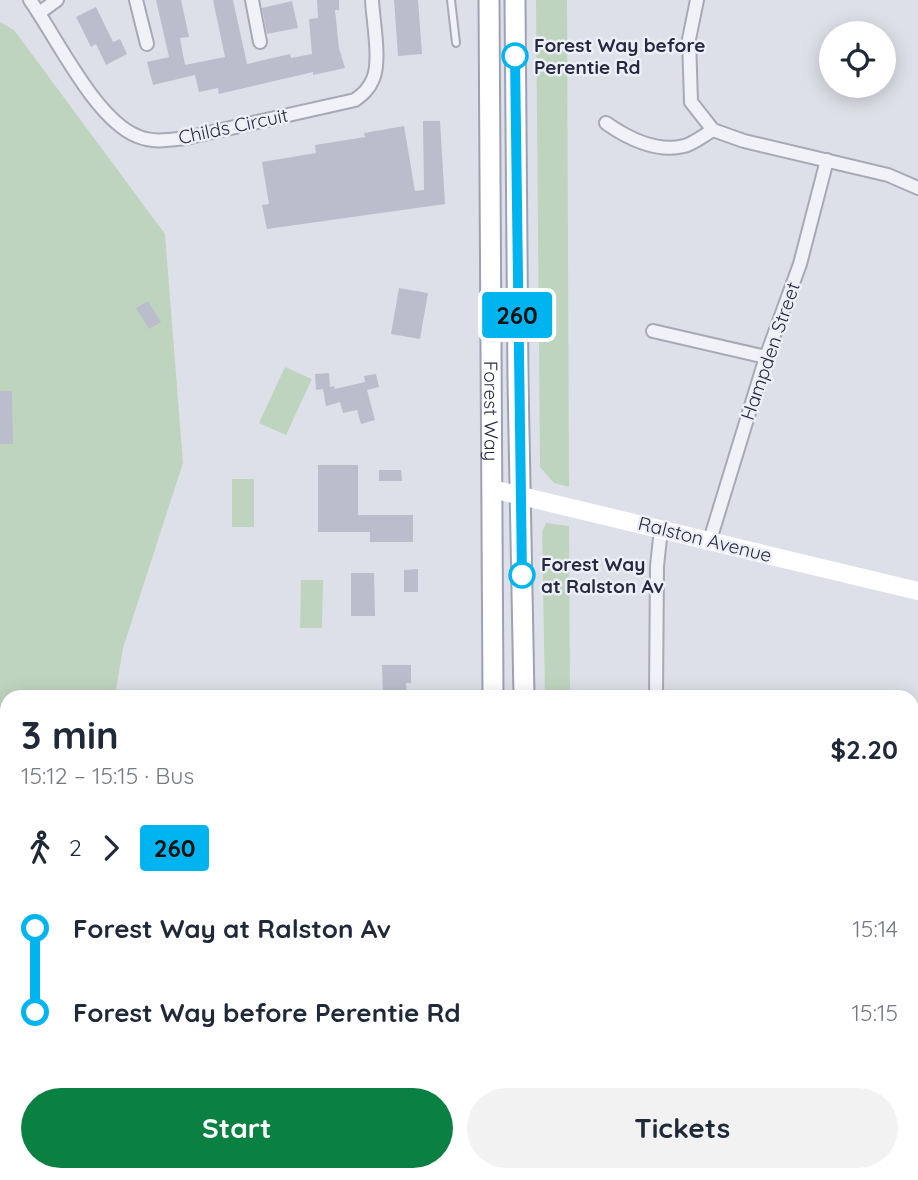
<!DOCTYPE html>
<meta charset="utf-8">
<style>
:root{--surface:#fff;--page:#f2f2f3;--text:#1f2937;--muted:#747a83;--accent:#0b8043}
body{margin:0;font-family:Quicksand,sans-serif;background:var(--page);color:var(--text);height:100vh;display:flex;flex-direction:column;font-size:26px;white-space:nowrap}
*{box-sizing:border-box;margin:0}
p{font-size:23px;color:var(--muted)}
.icon{flex:none;width:38px;height:38px;fill:none;stroke:currentColor;stroke-width:2;stroke-linecap:round;stroke-linejoin:round}
.map{position:relative;flex:1;overflow:hidden}
.details{position:absolute;left:0px;top:690px;width:919px;height:492px;display:flex;flex-direction:column;background:var(--surface);border-radius:21px 21px 0 0;box-shadow:0 4px 18px #0003}
.details>*{flex:none}
.badge{padding:0 14px;border-radius:5px;font-size:24px;line-height:46px}
.controls{position:absolute;left:819px;top:21px;display:grid;gap:14px}
.controls a{display:grid;place-items:center;width:77px;height:77px;border-radius:50%;background:var(--surface);box-shadow:0 4px 18px #0003;font-size:35px}
.map>.badge{position:absolute;translate:-50% -50%;box-shadow:0 0 0 4px #fff}
.legs{display:flex;align-items:center;gap:10px;height:77px;padding:0 21px;font-size:23px}
.legs p{margin-inline-start:auto}
.head{display:flex;align-items:center;justify-content:space-between;height:119px;padding:0 21px}
h1{font-size:38px;font-weight:800;line-height:52px}
.button{display:flex;gap:14px;margin-top:auto;padding:14px 21px}
.button a{flex:1;height:80px;border-radius:42px;background:var(--accent);color:#fff;font-size:28px;font-weight:800;line-height:80px;text-align:center}
.button a+a{background:var(--page);color:var(--text)}
ul{padding:0 21px;list-style:none}
li{display:flex;align-items:center;gap:24px;height:84px;font-size:26px}
li i{display:grid;place-items:center;width:10px;height:100%;margin:0 9px;background:currentColor}
li i::after{content:'';width:18px;height:18px;margin:-9px;border:5px solid;border-radius:50%;background:var(--surface)}
li p{margin-inline-start:auto}
li:first-child i{background:linear-gradient(#0000 50%,currentColor 0)}
li:last-child i{background:linear-gradient(currentColor 50%,#0000 0)}
.map>svg:first-child{display:block}
</style>
<div class="map">
<svg width="918" height="1180" viewBox="0 0 918 1180">
<rect width="100%" height="100%" fill="#dee0e9"/>
<!-- green -->
<g fill="#bfd4be">
<path d="M536,0H567L569,487L554,483L540,467Z"/>
<path d="M0,22L14,30L165,234L183,463L123,648L115,696H7V1174H241L243,1180H0Z"/>
<path d="M285,367L312,379L286,435L259,423Z"/>
<rect x="232" y="479" width="22" height="48"/>
<path d="M546,523L569,526L570,696H545L542,532Z"/>
<path d="M301,580H323L322,628H300Z"/>
</g>
<g fill="none" stroke-linecap="round" stroke-linejoin="round">
<!-- stream -->
<path stroke="#95a4cc" stroke-width="4.5" d="M230,1174L232,1180"/>
</g>
<!-- building -->
<g fill="#bbbdcc">
<path d="M156,0H181L189,37L180,38L185,65L225,57L213,0H233L247,64L290,54L291,58L312,54L309,19L318,18L317,0H339V10H335L339,48L345,68L313,75V72L219,94L218,88L199,92L195,75L153,85L147,62L169,57Z"/>
<path d="M394,0H418L422,54L398,56Z"/>
<path d="M292,1L298,28L267,34L262,8Z"/>
<path d="M96,7L113,42L120,39L127,54L106,65L96,44L91,47L76,17Z"/>
<path d="M423,121H440L445,204L267,229L262,205L269,204L262,162L316,153L315,145L365,137L364,133L404,126L415,191L424,190Z"/>
<path d="M399,288L428,293L420,339L391,334Z"/>
<path d="M148,301L161,322L149,329L136,308Z"/>
<path d="M329,373L330,387L334,386L335,389L365,382L364,376L376,374L379,387L367,390L375,420L361,424L357,410L343,413L340,402L326,406L323,389L316,390L315,374Z"/>
<path d="M0,391H12L13,444H0Z"/>
<path d="M318,465H358V515H413V542H370V532H318Z"/>
<path d="M379,470H401L402,481H379Z"/>
<path d="M418,569V592H404V570Z"/>
<path d="M351,573H374L375,616H351Z"/>
<path d="M382,665H411V683H406L407,696H383Z"/>
</g>
<g fill="none" stroke-linecap="round" stroke-linejoin="round">
<defs>
<g id="lane">
<path d="M451,0L456,43"/>
<path d="M276,1174L278,1180"/>
</g>
<g id="street">
<path d="M30,0C57,38 95,119 137,136C153,143 169,140 186,138L355,100C363,94 369,89 373,79C381,61 373,21 372,0"/>
<path d="M136,0L147,44"/>
<path d="M252,0L260,42"/>
<path d="M697,0L689,39L691,102L713,130L744,141L888,175L918,188"/>
<path d="M39,13L57,0"/>
<path d="M606,123C627,138 657,153 684,146C693,144 704,135 713,130"/>
<path d="M653,331L766,357"/>
<path d="M710,540L766,357L800,264L827,160"/>
<path d="M656,696L657,566L661,529"/>
<path d="M912,980L918,978"/>
<path d="M912,1113L918,1127"/>
<path d="M756,1174L758,1180"/>
</g>
<g id="primary">
<path id="s1" d="M489,0L493,696"/>
<path d="M515,0L518,380L524,696"/>
<path d="M587,1174L589,1180"/>
<path d="M620,1174L622,1180"/>
</g>
</defs>
<!-- lane casing -->
<use href="#lane" stroke="#a7a9b7" stroke-width="10"/>
<!-- street casing -->
<use href="#street" stroke="#a7a9b7" stroke-width="16"/>
<!-- primary casing -->
<use href="#primary" stroke="#9ca1b6" stroke-width="23"/>
<!-- lane -->
<use href="#lane" stroke="#f1f2f7" stroke-width="6"/>
<!-- street -->
<use href="#street" stroke="#f1f2f7" stroke-width="12"/>
<!-- secondary -->
<path stroke="#fff" stroke-width="18" d="M492,489L918,591"/>
<!-- primary -->
<use href="#primary" stroke="#fff" stroke-width="19"/>
</g>
<g fill="none" stroke-linecap="round" stroke-linejoin="round">
<defs>
<path id="line-1" d="M515,56L522,575"/>
</defs>
<!-- line-1 casing -->
<use href="#line-1" stroke="#fff" stroke-width="16"/>
<!-- line-1 -->
<use href="#line-1" stroke="#00b5ef" stroke-width="10"/>
</g>
<!-- markers -->
<g fill="#fff" stroke="#00b5ef" stroke-width="3.5">
<circle cx="515" cy="56" r="12"/>
<circle cx="522" cy="575" r="12"/>
</g>
<g text-anchor="middle" dominant-baseline="central" stroke-width="5" stroke-linejoin="round" paint-order="stroke">
<!-- stop labels -->
<g font-size="19" font-weight="bold" fill="#262a41" stroke="#edeff6" text-anchor="start">
<text x="534" y="45">Forest Way before<tspan x="534" dy="22">Perentie Rd</tspan></text>
<text x="541" y="564">Forest Way<tspan x="541" dy="22">at Ralston Av</tspan></text>
</g>
<!-- street labels -->
<g font-size="19" fill="#262a41" stroke="#edeff6">
<text transform="translate(233 126) rotate(-12)">Childs Circuit</text>
<text transform="translate(770 351) rotate(-71)">Hampden Street</text>
<text stroke="none"><textPath href="#s1" startOffset="411">Forest Way</textPath></text>
<text transform="translate(705 539) rotate(14)">Ralston Avenue</text>
</g>
</g>
</svg>
<div class="controls">
<a><svg class="icon" aria-label="locate" viewBox="0 0 24 24"><circle cx="12" cy="12" r="6"/><path d="M12 2v4M12 18v4M2 12h4M18 12h4"/></svg></a>
</div>
<b class="badge" style="left:517px;top:315px;background:#00b5ef;color:#111">260</b>
<section class="details">
<div class="head"><div><h1>3 min</h1><p>15:12 – 15:15 · Bus</p></div><b>$2.20</b></div>
<div class="legs"><svg class="icon" aria-label="walk" viewBox="0 0 24 24"><circle cx="13" cy="4" r="2"/><path d="M13 8l-2 6 4 7M11 14l-3 7M7 12l3-4h3l4 4"/></svg>2<svg class="icon" aria-label="forward" viewBox="0 0 24 24"><path d="M9 5l7 7-7 7"/></svg><b class="badge" style="background:#00b5ef;color:#111">260</b></div>
<ul>
<li><i style="color:#00b5ef"></i><b>Forest Way at Ralston Av</b><p>15:14</p></li>
<li><i style="color:#00b5ef"></i><b>Forest Way before Perentie Rd</b><p>15:15</p></li>
</ul>
<div class="button"><a>Start</a><a>Tickets</a></div>
</section>
</div>
